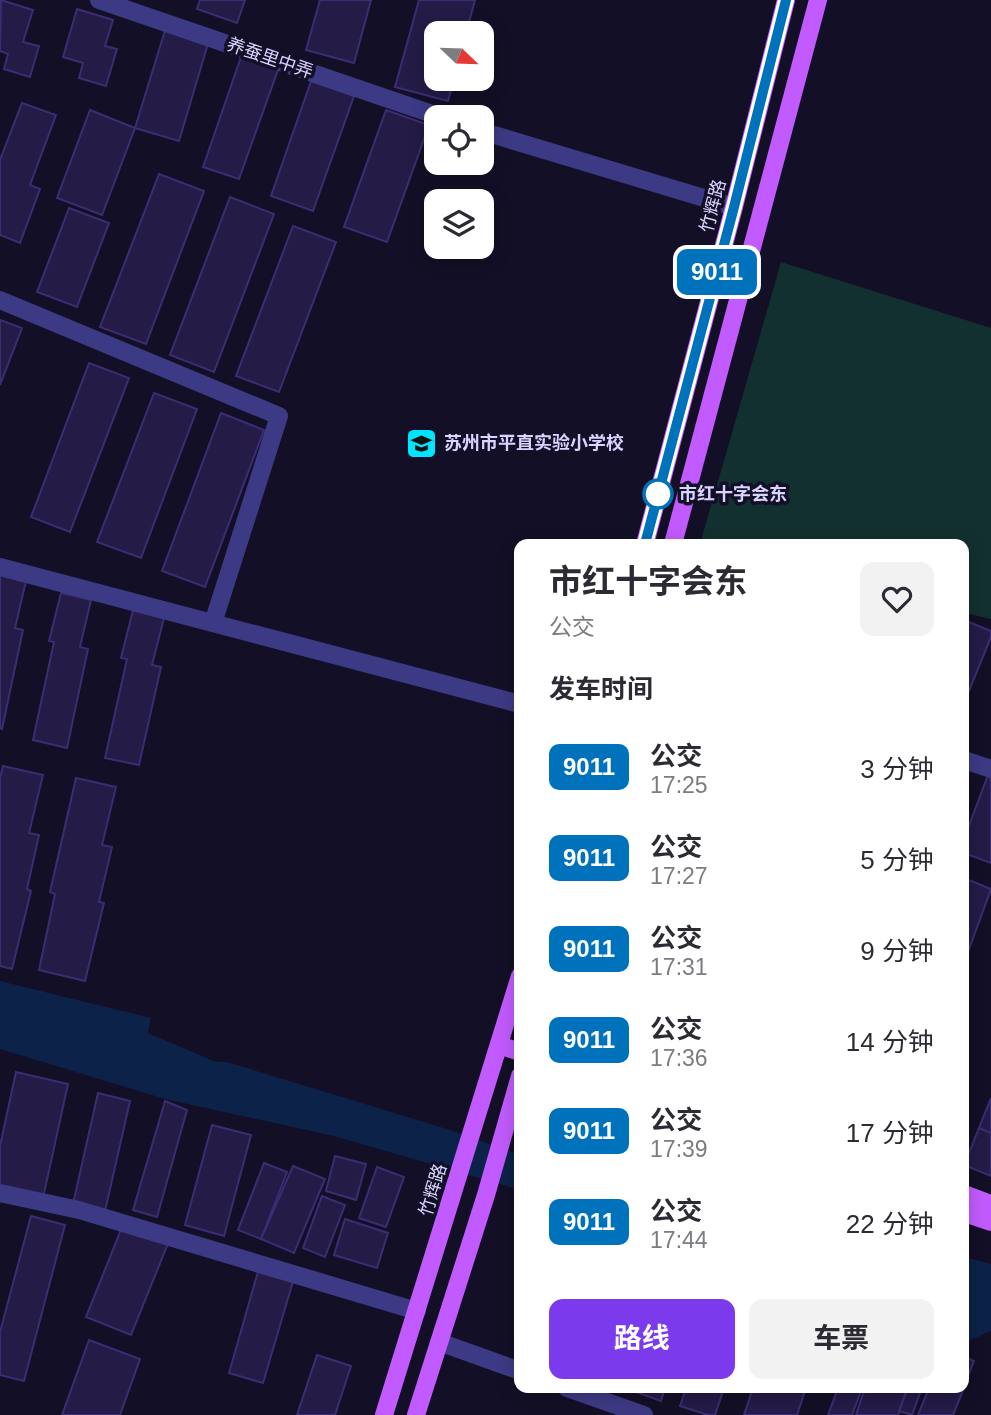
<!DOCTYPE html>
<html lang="zh">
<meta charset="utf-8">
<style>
:root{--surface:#fff;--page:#f2f2f3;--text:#2b2b33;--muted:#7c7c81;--accent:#7c3aed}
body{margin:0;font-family:Helvetica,"Noto Sans SC",sans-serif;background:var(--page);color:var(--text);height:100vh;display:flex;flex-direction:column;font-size:26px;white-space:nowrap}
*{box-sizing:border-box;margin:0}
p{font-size:23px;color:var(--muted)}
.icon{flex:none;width:38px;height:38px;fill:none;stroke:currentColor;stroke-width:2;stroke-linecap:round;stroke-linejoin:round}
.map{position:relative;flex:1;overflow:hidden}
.sheet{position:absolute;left:514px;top:539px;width:455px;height:854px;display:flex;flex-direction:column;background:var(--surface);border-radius:14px;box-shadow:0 4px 18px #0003}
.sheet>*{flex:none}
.badge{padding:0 14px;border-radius:10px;font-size:24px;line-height:46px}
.needle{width:46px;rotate:113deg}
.buttons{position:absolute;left:424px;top:21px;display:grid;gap:14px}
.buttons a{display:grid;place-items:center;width:70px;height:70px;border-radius:14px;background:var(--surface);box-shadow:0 4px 18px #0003;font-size:35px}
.map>.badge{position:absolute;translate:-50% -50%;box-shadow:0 0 0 4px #fff}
h2{padding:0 35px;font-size:26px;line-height:63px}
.round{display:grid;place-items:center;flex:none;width:74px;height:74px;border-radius:14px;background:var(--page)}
.overview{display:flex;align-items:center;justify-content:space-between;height:119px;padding:0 35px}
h1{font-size:33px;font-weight:700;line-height:52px}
.cta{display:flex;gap:14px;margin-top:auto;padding:14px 35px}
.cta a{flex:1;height:80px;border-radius:14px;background:var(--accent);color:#fff;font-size:28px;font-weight:700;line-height:80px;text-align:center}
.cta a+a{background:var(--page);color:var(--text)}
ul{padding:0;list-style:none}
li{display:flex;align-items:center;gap:21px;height:91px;padding:0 35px}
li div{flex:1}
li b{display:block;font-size:26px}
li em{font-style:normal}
li .badge{min-width:77px;font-weight:700;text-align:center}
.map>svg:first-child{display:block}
</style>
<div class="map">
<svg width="991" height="1415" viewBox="0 0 991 1415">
<rect width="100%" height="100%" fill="#130f26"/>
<!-- green -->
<path fill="#12302f" d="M781,262L991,328V619L964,613V544H700Z"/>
<!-- water -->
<g fill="#0c2248">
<path d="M0,981L151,1018L148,1033L216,1062H227L447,1129L520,1155V1190L334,1136L165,1099L0,1049Z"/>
<path d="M964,1257L991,1264V1331L966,1342L964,1341Z"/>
</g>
<!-- building -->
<g fill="#241b47" stroke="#3b2d73" stroke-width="2">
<path d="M1,0L33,10L23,42L39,46L30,77L4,69L8,54L0,51Z"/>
<path d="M200,0H245L237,23L197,9Z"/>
<path d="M320,0H371L354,63L306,50Z"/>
<path d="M419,0H475L466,33H436V79H454L448,101L395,87Z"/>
<path d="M77,9L113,20L105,46L117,49L106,86L79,78L83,63L63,57Z"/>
<path d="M167,24L210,37L179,141L135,128Z"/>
<path d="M242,54L279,67L239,179L203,167Z"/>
<path d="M311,81L354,96L313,211L271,196Z"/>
<path d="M22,103L56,115L30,185L40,189L20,243L0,235V160Z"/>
<path d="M90,110L135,128L102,215L57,198Z"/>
<path d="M386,110L429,125L387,242L344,227Z"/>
<path d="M159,174L204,191L146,344L100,327Z"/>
<path d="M230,197L274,214L214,372L170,355Z"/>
<path d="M69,208L109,223L77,307L37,292Z"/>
<path d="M293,226L336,242L279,392L236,376Z"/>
<path d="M0,320L22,328L0,385Z"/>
<path d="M89,363L129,378L70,532L31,517Z"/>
<path d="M154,393L197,409L141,558L97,542Z"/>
<path d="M221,413L264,430L205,587L162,571Z"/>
<path d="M0,574L26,581L15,628L23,630L2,729L0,728Z"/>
<path d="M61,593L91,600L80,647L88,649L67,748L33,740L54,642L49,641Z"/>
<path d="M133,610L164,618L152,665L161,667L139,765L105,758L127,659L121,658Z"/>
<path d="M964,620L991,631V637L964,703Z"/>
<path d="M3,766L43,775L29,833L39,835L27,889L31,891L12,969L0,966V778Z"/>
<path d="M988,775L991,776V863L964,853V839Z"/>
<path d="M76,778L116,787L102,845L112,847L99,902L104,903L85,981L39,970L55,894L50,892Z"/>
<path d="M964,878L991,889L964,963Z"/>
<path d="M16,1072L68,1084L43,1198L0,1188V1146Z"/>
<path d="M98,1093L130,1101L105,1211L73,1204Z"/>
<path d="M991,1098V1133L979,1128Z"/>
<path d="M165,1101L187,1110L157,1217L133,1210Z"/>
<path d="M212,1125L251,1135L224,1236L185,1225Z"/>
<path d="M979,1128L991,1133V1176L964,1165Z"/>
<path d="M335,1156L366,1164L356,1200L326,1191Z"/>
<path d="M264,1163L287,1172L261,1239L238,1230Z"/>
<path d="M293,1166L325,1179L294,1253L261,1239Z"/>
<path d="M377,1167L404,1177L386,1227L359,1218Z"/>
<path d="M322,1196L345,1205L325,1257L303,1248Z"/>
<path d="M31,1216L65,1225L24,1381L0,1375V1332Z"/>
<path d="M345,1219L388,1233L377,1268L334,1255Z"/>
<path d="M124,1222L169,1241L131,1335L86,1317Z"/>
<path d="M259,1268L294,1278L263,1383L229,1373Z"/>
<path d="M89,1340L140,1359L120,1415H62Z"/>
<path d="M317,1355L351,1366L335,1415H297Z"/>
<path d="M964,1357L974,1361L964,1386Z"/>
<path d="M625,1388H665L661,1401Z"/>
<path d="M686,1388H724L715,1415H708L680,1406Z"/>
<path d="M753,1388H806L797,1415H744Z"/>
<path d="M838,1388H862L852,1415H828Z"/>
<path d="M865,1388H907L898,1415H856Z"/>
<path d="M908,1388H922L912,1415L899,1411Z"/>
<path d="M929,1388H964L953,1415H918Z"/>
</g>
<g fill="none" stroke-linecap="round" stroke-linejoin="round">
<!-- minor -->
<g stroke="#3d3a85" stroke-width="18">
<path d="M99,0L441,117"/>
<path d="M481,131L734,207"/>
<path d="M0,300L279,416L213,623"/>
<path d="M0,567L520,704"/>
<path d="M964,760L991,769"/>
<path d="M0,1193L79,1210L417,1311"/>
<path d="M439,1342L520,1371"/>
<path d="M567,1388L644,1415"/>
</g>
<!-- major -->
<g stroke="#c25bff" stroke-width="18">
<path d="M645,544L734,207L786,0"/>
<path d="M673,544L818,0"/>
<path d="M499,1045L520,1052"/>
<path d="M964,1194L991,1204"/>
<path d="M964,1213L991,1222"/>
<path d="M384,1415L520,976"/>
<path d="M416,1415L486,1195L520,1076"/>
</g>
</g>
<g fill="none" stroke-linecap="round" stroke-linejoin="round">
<defs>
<path id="line" d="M645,544L734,207L786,0"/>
</defs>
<!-- line casing -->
<use href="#line" stroke="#fff" stroke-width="16"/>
<!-- line -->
<use href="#line" stroke="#0072bc" stroke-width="10"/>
</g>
<!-- icons -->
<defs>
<symbol id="school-square" viewBox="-11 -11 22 22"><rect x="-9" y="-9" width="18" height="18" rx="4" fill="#00e5ff" stroke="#130f26"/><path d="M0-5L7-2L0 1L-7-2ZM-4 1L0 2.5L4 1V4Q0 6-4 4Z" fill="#111"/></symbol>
</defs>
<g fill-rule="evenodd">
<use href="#school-square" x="404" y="426" width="35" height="35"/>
</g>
<!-- markers -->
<circle fill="#fff" stroke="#0072bc" stroke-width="3.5" cx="658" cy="494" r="14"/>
<g text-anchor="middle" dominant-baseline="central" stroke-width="7" stroke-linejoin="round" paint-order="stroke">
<!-- street labels -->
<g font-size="18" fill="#d9d4ff" stroke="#130f26">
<text transform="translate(270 58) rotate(19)">养蚕里中弄</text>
<text transform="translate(713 206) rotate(-75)">竹辉路</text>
<text transform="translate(433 1190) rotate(-73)">竹辉路</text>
</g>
<!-- poi labels -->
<g font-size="18" font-weight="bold" fill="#d9d4ff" stroke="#130f26" text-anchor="start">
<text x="444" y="443">苏州市平直实验小学校</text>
</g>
<!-- stop labels -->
<g font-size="18" font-weight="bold" fill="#d9d4ff" stroke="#130f26" text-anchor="start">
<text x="679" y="494">市红十字会东</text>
</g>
</g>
</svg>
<div class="buttons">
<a><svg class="needle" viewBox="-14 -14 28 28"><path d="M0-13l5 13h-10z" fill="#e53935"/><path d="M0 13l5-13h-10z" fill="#7c7c81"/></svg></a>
<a><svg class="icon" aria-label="locate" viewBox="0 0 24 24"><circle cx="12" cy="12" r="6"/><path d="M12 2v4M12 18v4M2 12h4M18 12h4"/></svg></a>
<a><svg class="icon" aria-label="layers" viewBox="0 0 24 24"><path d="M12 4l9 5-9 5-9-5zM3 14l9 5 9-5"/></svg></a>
</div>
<b class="badge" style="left:717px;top:272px;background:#0072bc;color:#fff">9011</b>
<section class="sheet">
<div class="overview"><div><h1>市红十字会东</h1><p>公交</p></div><a class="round"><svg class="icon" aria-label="heart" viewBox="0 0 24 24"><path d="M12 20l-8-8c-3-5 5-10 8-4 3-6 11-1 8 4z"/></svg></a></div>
<h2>发车时间</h2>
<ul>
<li><span class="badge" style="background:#0072bc;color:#fff">9011</span><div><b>公交</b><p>17:25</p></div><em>3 分钟</em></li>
<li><span class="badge" style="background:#0072bc;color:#fff">9011</span><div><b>公交</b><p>17:27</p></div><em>5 分钟</em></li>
<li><span class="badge" style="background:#0072bc;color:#fff">9011</span><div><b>公交</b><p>17:31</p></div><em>9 分钟</em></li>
<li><span class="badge" style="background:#0072bc;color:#fff">9011</span><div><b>公交</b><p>17:36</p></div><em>14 分钟</em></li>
<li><span class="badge" style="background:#0072bc;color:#fff">9011</span><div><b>公交</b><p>17:39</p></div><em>17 分钟</em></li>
<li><span class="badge" style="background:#0072bc;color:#fff">9011</span><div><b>公交</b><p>17:44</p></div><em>22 分钟</em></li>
</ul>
<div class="cta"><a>路线</a><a>车票</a></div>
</section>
</div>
